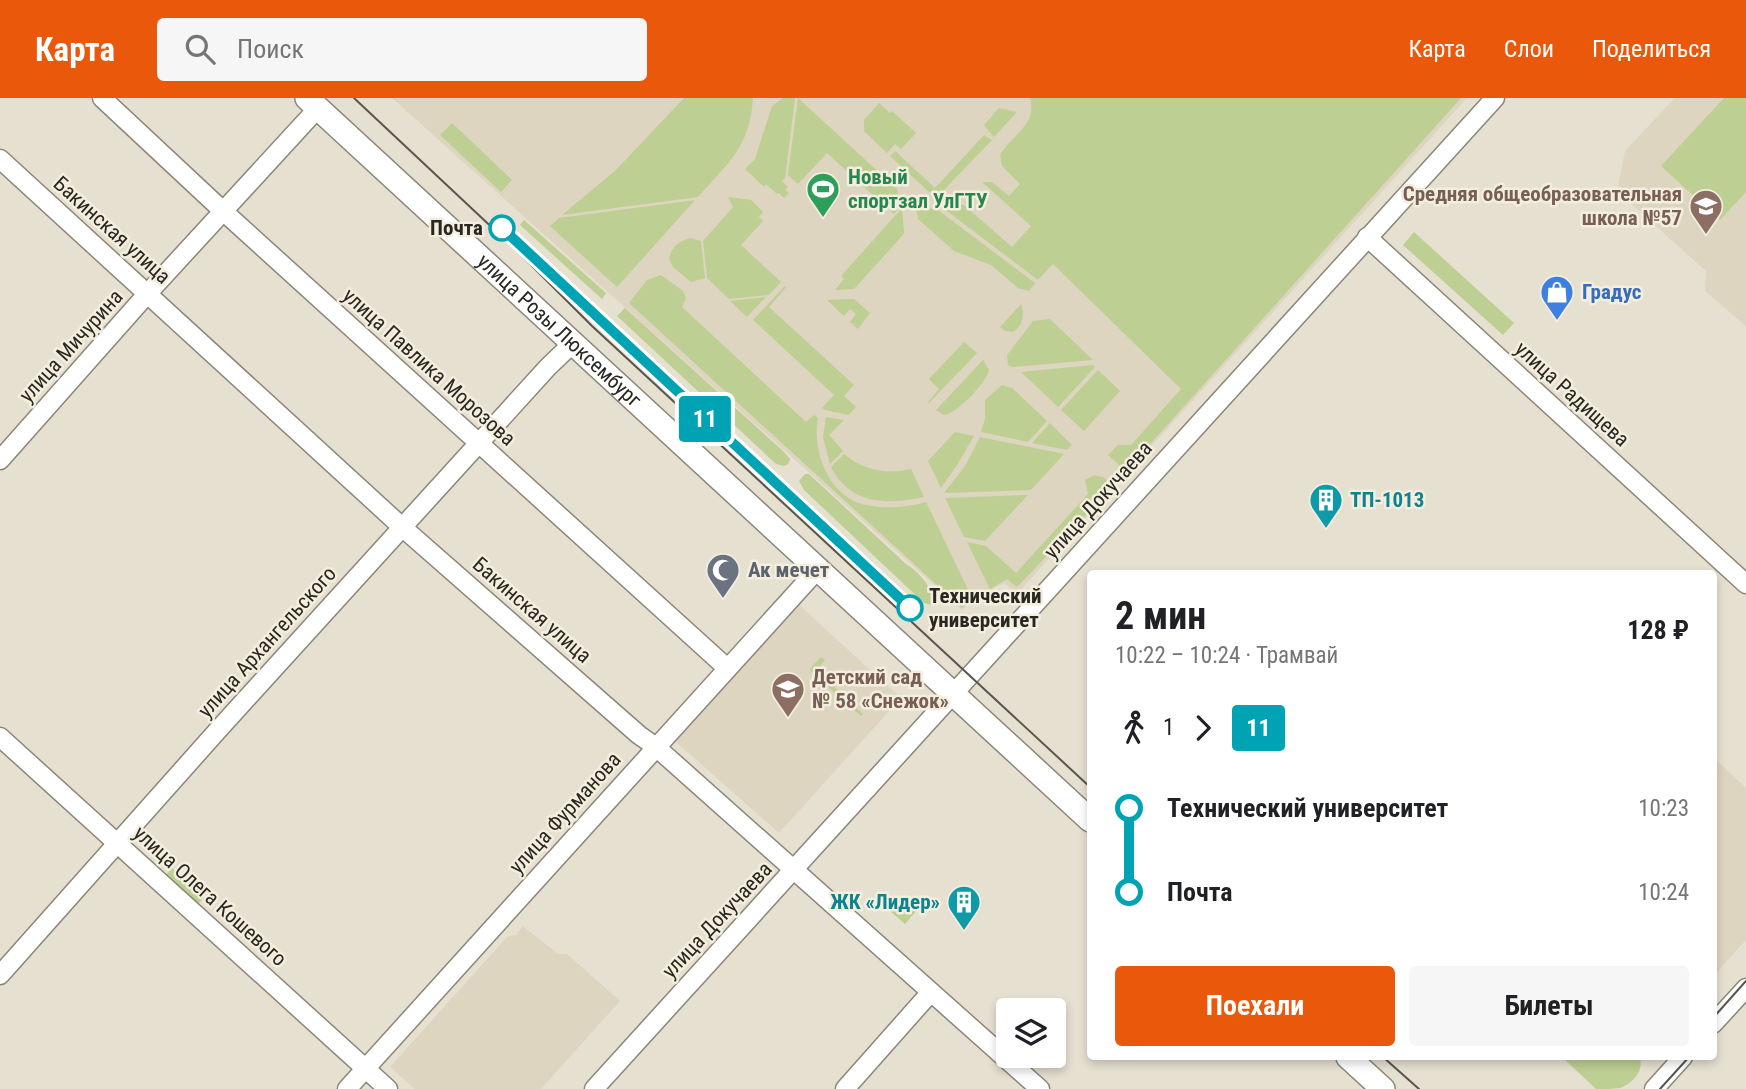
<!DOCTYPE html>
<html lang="ru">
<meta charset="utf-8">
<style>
:root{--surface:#fff;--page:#f6f6f6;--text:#202124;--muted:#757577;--accent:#ea580c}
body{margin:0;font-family:"Roboto Condensed",sans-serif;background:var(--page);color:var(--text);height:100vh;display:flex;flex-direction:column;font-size:26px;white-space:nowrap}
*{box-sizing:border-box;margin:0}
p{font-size:23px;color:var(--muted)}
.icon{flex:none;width:38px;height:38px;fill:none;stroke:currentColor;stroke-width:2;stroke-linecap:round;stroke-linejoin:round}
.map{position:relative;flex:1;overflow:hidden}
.sheet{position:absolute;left:1087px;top:472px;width:630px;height:490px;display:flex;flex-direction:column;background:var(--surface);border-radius:7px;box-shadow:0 4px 10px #0003}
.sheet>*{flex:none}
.badge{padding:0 14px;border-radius:5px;font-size:24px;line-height:46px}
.controls{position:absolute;left:996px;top:900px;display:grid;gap:14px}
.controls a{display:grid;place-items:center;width:70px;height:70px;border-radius:7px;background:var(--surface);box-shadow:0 4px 10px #0003;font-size:35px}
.map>.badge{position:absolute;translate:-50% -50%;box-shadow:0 0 0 4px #fff}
.legs{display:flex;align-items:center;gap:10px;height:77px;padding:0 28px;font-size:23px}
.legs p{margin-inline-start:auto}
.headline{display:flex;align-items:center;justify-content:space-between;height:119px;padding:0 28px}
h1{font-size:38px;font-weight:700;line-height:52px}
.primary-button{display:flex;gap:14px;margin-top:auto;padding:14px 28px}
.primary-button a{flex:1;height:80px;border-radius:7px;background:var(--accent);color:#fff;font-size:28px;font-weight:700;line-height:80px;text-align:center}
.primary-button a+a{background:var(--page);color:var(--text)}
ul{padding:0 28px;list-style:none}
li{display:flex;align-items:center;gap:24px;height:84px;font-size:26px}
li i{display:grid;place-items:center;width:10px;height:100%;margin:0 9px;background:currentColor}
li i::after{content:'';width:18px;height:18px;margin:-9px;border:5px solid;border-radius:50%;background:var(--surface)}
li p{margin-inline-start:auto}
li:first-child i{background:linear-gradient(#0000 50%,currentColor 0)}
li:last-child i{background:linear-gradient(currentColor 50%,#0000 0)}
header{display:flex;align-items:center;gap:42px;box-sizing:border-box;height:98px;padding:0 35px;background:var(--accent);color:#fff}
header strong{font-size:33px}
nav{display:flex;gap:38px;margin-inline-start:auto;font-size:24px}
.search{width:490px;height:63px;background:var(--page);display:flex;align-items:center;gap:18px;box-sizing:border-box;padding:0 24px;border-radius:7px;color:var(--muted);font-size:26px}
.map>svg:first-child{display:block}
</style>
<header>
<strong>Карта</strong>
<div class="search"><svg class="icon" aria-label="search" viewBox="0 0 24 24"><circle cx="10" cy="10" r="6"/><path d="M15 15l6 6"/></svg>Поиск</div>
<nav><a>Карта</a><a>Слои</a><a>Поделиться</a></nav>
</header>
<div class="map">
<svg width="1746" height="991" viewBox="0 0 1746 991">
<rect width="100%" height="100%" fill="#e6e0d1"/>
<!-- built -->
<g fill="#ddd5c0">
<path d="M392,0H1467L1017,496L1004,485L970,504L962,512Z"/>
<path d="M1675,0H1746V228L1705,193L1706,173L1627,102L1618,88L1625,53Z"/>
<path d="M798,506L901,600L779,735L675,643Z"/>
<path d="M1713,659L1746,690V842L1713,878Z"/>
<path d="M523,828L558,856H567L620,903L541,991H415L390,969L507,839L516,837Z"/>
</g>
<!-- green -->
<g fill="#bdcf92">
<path d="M684,0H753C750,49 728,65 698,99L562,117L616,72Z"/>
<path d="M783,0H795L785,80L782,83L788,89L785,92L789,95L784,100L779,95L777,96L766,86L764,89L745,71L755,61L772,8Z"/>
<path d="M798,0L897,91L900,108L894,116L827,55L798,86L788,77Z"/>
<path d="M1030,0H1461L1126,373L1108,357L1118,347H1131L1181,291L1053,166L1038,182L943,110L956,106L964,107L1012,149L1031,128L982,84H992L1009,98L1020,86L1002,68L1000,57C1011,37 1038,27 1030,0Z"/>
<path d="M1724,0H1746V94L1720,122L1661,68Z"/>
<path d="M879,5L890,15L892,13L916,35L901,51L895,46L887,55L864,33V22Z"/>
<path d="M999,10L1017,14L994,39L984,27Z"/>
<path d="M452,25L512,82L501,94L440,37Z"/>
<path d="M984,37L992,42L939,97L930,95L890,58L895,53L935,90Z"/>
<path d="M728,99L751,102L763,114L759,119L763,123L741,147L781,184L769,197L729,201L707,180L703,143L733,109Z"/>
<path d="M695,102L617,189L550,128L559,120Z"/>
<path d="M914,102L927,110L938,112L1035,185L1029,193L1018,190L991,167L954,153L918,121Z"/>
<path d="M902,110L904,135L902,138L854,191L835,192L844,181L841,178Z"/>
<path d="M524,122L606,195L602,201L520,127Z"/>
<path d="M1414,134L1514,225L1503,237L1403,147Z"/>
<path d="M691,140L701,143L705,180L691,184L673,169L669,161C671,149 680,142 691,140Z"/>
<path d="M661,177L683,193L686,200L682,209L806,324L814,317L818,320C812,350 826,391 856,404C877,412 905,410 926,404L972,500L962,510L629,205L647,182Z"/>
<path d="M785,188L786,189L769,209L854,287L844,298L856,309L849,317L825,312L822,310L834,297L753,222Z"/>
<path d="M766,199L747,219L730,203Z"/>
<path d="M854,201L870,215L858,231L850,224L856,216L850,211L844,218L827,202Z"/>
<path d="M1021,206C1025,216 1023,228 1013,234L1005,233L1000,229Z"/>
<path d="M625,210L783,353L790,361L788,366L784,368L776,366L617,218Z"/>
<path d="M1050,221L1093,262L1012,269L1008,267L1007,257L1033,223Z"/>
<path d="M964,244L977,255L929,305L928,304L939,291L929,281Z"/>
<path d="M983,262L989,272C987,284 956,316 944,317L936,312Z"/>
<path d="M1093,267L1095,269L1058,309L1021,274Z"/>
<path d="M1098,272L1120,293L1084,333L1061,312Z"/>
<path d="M1002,287L1012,290L1047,323L1028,344L981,334L985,321V302Z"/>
<path d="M826,319L844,322L829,337L843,353L830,366L823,339Z"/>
<path d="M1050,325L1072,347L1067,352L1032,345Z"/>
<path d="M955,334L974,338L957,367L941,390L928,363Z"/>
<path d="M980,339L1064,356L1031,392L944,395L965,368Z"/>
<path d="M844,356C863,372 886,377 911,371L924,399C887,407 850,407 831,369Z"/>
<path d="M805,376H809L906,466C919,474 935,491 932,507L924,505L804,392L799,383Z"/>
<path d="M1094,377L1103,379L1112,387L1108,394L1017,489L1007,481L990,491L967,444L986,448L1016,475L1088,396L1085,382Z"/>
<path d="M1028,397L985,443L964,439L945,400Z"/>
<path d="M821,559L825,562L816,572L863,616L861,618L811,574L810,571Z"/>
<path d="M172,770L204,799L198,806L166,777Z"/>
<path d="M903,799L917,812L905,826L890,813Z"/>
<path d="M1562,959H1640C1644,973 1633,985 1620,990C1613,991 1603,991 1596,991Z"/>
</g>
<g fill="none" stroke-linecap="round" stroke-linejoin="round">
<defs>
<g id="minor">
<path d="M102,0L223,113L727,570"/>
<path d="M0,61L402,429L639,637L656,649L1040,991"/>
<path d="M1367,139L1746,486"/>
<path d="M0,362L148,195L318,10"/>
<path d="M0,639L388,991"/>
<path d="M0,877L218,632L548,269L572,246"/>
<path d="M1713,926L1746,890"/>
<path d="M347,991L817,472"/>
<path d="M594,991L1495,0"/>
<path d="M845,991L931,894"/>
<path d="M1654,991L1683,959"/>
</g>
<g id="major">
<path id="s1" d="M307,0L1090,722"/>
<path d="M1348,959L1383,991"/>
</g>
</defs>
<!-- minor casing -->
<use href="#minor" stroke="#8b8678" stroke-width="21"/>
<!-- major casing -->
<use href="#major" stroke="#8b8678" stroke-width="26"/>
<!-- minor -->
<use href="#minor" stroke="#fff" stroke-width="18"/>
<!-- major -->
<use href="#major" stroke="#fff" stroke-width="23"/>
<!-- tram -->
<g stroke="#58554d" stroke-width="2">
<path d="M354,0L518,154L592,228L1090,689"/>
<path d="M1713,920L1746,883"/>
<path d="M1383,959L1419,991"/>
<path d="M1660,991L1689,959"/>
</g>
</g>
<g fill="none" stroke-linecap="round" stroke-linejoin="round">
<defs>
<path id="line-1" d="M502,130L910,510"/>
</defs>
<!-- line-1 casing -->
<use href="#line-1" stroke="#fff" stroke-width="16"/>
<!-- line-1 -->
<use href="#line-1" stroke="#00a3b4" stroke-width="10"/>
</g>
<!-- icons -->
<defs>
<symbol id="stadium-pin" viewBox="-11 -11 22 30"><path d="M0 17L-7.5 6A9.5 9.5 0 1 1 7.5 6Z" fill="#2e9e5b" stroke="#f3eede"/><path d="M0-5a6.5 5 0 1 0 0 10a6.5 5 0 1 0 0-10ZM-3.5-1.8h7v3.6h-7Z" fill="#fff"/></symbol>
<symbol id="school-pin" viewBox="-11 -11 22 30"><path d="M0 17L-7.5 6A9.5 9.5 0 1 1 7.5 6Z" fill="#8d6e63" stroke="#f3eede"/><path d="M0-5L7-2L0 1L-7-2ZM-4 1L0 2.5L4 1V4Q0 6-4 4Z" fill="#fff"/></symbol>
<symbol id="shop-pin" viewBox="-11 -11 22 30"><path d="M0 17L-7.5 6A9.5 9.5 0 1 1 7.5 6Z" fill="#3f7fe0" stroke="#f3eede"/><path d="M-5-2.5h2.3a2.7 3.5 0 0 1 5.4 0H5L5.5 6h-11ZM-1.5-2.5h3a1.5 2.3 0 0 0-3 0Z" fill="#fff"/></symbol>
<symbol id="building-pin" viewBox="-11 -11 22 30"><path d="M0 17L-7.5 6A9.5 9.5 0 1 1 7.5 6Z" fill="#0f9aa8" stroke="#f3eede"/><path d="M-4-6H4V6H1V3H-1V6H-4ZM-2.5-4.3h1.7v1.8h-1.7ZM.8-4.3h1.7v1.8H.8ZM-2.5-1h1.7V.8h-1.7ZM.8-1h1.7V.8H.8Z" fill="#fff"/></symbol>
<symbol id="mosque-pin" viewBox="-11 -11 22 30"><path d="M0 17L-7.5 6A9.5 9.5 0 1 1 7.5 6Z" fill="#6b7280" stroke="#f3eede"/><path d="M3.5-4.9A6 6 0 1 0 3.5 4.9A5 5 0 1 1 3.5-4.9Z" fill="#fff"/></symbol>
</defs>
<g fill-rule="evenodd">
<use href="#stadium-pin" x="804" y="72" width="38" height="52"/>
<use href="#school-pin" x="1687" y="89" width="38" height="52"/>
<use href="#shop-pin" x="1538" y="175" width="38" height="52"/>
<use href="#building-pin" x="1307" y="383" width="38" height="52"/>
<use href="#mosque-pin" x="704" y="453" width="38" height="52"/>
<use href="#school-pin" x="769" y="572" width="38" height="52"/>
<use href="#building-pin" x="945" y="785" width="38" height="52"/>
</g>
<!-- markers -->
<g fill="#fff" stroke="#00a3b4" stroke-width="3.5">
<circle cx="502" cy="130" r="12"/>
<circle cx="910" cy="510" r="12"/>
</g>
<g text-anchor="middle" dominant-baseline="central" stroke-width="5" stroke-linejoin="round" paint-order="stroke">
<!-- leisure labels -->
<g font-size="21" font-weight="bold" fill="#27864d" stroke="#f3eede" text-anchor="start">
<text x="848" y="79">Новый<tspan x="848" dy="24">спортзал УлГТУ</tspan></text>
</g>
<!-- education labels -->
<g font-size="21" font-weight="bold" fill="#785e54" stroke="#f3eede" text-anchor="end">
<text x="1682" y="96">Средняя общеобразовательная<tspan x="1682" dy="24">школа №57</tspan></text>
<text x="812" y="579" text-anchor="start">Детский сад<tspan x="812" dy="24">№ 58 «Снежок»</tspan></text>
</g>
<!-- stop labels -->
<g font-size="21" font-weight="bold" fill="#292721" stroke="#f3eede" text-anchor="end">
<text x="483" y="130">Почта</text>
<text x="929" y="498" text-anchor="start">Технический<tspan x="929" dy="24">университет</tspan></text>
</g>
<!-- street labels -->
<g font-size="21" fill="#292721" stroke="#f3eede">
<text transform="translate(112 132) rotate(42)">Бакинская улица</text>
<text stroke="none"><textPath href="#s1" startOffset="343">улица Розы Люксембург</textPath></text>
<text transform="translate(71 248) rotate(-48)">улица Мичурина</text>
<text transform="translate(429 269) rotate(42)">улица Павлика Морозова</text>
<text transform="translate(1572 296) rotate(42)">улица Радищева</text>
<text transform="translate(1098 402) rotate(-48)">улица Докучаева</text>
<text transform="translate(532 512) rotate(41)">Бакинская улица</text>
<text transform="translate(267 544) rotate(-48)">улица Архангельского</text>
<text transform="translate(565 715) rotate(-48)">улица Фурманова</text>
<text transform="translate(210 798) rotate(42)">улица Олега Кошевого</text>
<text transform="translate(717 822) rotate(-47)">улица Докучаева</text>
</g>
<!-- shop labels -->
<g font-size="21" font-weight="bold" fill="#366cbe" stroke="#f3eede" text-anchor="start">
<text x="1582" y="194">Градус</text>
</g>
<!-- culture labels -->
<g font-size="21" font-weight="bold" fill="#0d838f" stroke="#f3eede" text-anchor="start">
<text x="1350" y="402">ТП-1013</text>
<text x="940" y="804" text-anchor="end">ЖК «Лидер»</text>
</g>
<!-- worship labels -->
<g font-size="21" font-weight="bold" fill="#5b616d" stroke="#f3eede" text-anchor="start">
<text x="748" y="472">Ак мечет</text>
</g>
</g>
</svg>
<div class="controls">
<a><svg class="icon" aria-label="layers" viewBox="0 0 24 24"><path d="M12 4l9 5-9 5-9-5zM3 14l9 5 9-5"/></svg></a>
</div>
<b class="badge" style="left:705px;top:321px;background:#00a3b4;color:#fff">11</b>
<section class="sheet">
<div class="headline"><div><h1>2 мин</h1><p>10:22 – 10:24 · Трамвай</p></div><b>128 ₽</b></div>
<div class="legs"><svg class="icon" aria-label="walk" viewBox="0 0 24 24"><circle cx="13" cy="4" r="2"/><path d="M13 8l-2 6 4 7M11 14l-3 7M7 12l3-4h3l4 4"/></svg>1<svg class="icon" aria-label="forward" viewBox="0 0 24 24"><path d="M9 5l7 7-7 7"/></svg><b class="badge" style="background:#00a3b4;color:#fff">11</b></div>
<ul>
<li><i style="color:#00a3b4"></i><b>Технический университет</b><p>10:23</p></li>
<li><i style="color:#00a3b4"></i><b>Почта</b><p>10:24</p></li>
</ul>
<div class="primary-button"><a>Поехали</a><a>Билеты</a></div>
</section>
</div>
